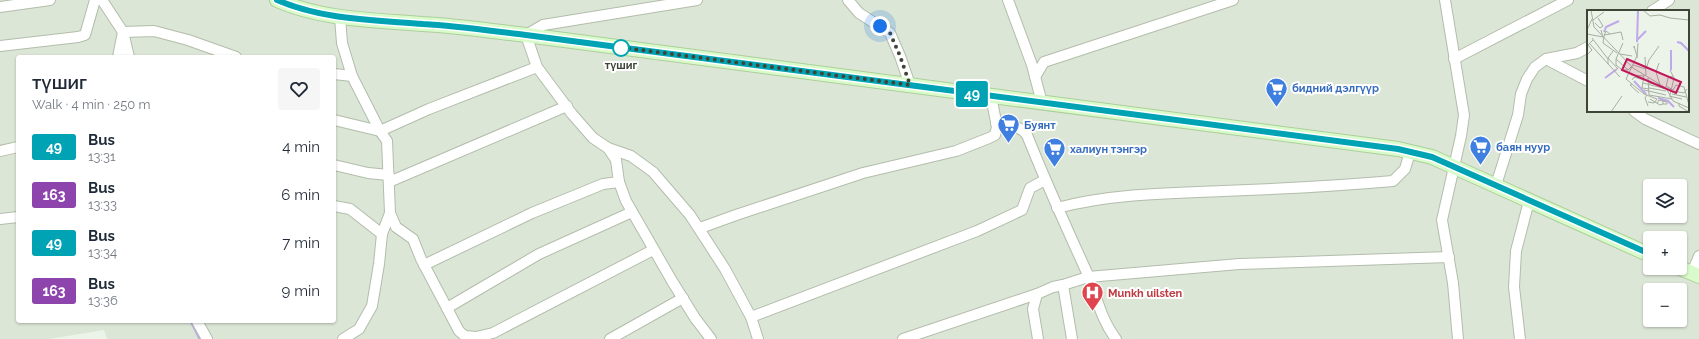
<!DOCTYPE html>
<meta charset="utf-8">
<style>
:root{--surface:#fff;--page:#f6f6f7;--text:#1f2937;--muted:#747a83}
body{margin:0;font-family:Raleway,sans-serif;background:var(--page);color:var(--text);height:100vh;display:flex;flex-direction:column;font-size:15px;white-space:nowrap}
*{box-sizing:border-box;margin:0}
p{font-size:13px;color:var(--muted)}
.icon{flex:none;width:22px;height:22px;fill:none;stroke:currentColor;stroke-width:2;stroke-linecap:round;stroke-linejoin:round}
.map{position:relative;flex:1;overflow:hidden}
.panel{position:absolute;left:16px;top:55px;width:320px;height:268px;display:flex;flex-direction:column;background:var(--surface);border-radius:4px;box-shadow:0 1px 3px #0004}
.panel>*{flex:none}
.badge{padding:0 8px;border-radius:3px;font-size:14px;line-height:26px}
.buttons{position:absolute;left:1643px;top:179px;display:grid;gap:8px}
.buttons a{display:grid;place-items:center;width:44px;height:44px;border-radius:4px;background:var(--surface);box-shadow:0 1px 3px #0004;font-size:20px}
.you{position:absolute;width:20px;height:20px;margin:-10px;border:3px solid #fff;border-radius:50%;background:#1a73e8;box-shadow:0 0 0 6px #1a73e833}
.map>.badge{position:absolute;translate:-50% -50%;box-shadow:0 0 0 2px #fff}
.round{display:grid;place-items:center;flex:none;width:42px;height:42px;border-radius:4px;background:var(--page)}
.summary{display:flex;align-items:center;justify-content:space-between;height:68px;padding:0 16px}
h1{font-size:19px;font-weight:600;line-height:30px}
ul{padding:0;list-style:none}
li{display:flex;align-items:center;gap:12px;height:48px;padding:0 16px}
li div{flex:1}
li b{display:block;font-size:15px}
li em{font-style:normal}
li .badge{min-width:44px;font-weight:700;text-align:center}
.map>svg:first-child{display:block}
</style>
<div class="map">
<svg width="1699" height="339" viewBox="0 0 1699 339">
<rect width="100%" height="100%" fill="#ecf3e8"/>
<!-- residential -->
<path fill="#dce6d6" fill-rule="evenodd" d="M0,0H1699V339H107L104,330L49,339H0ZM1588,11H1688V111H1588ZM18,57H334V321H18ZM1650,186H1680V216H1650ZM1650,238H1680V268H1650ZM1650,290H1680V320H1650Z"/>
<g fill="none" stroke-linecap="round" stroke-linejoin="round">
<!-- stream -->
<path stroke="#bfa9eb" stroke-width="3" d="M191,321L200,339"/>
<defs>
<g id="minor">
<path d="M102,0L123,32L129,57"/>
<path d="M697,0L543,25L526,35L537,67L572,114L593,138L608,148L631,156L653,172L690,215L725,269L751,317L758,339"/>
<path d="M848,0L859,13L890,33L900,56L910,85"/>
<path d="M1008,0L1032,65L1042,103"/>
<path d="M1445,0L1464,115L1461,136L1442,220L1453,283L1458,339"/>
<path d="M0,7L50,0"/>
<path d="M1652,11L1669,0"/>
<path d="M340,17L342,43L352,76L380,131L387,141L390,213L382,234L379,264L372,306L359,329L343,339"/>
<path d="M0,46L78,37L85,35L95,0"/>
<path d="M118,57L123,32L154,31L188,40L236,57"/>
<path d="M1454,59L1568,0"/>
<path d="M1546,59L1588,81"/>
<path d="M334,74L352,76"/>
<path d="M1035,77L1044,62L1233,0"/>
<path d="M1634,111L1645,119L1699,144"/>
<path d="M334,120L380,131L429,109L537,67"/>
<path d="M996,123C1009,125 1019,125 1027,135C1046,183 1067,229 1088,275C1097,297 1101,320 1116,339"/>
<path d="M608,148L616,160L619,182L626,201L672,281L695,318L711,339"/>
<path d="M0,151L18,147"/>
<path d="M334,165L368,173L389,175"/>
<path d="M389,182L567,106"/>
<path d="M1496,185L1518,115L1521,94L1527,79L1535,67L1546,59L1577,53L1588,47"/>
<path d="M334,206L350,209L382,234"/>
<path d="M1057,208C1110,194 1167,193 1223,191C1279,189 1336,186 1393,181L1405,169L1410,152"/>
<path d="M390,213L396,227L413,239L421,259L459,331L465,336L476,337L493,333L653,250"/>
<path d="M0,219L18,217"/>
<path d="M700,228L739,214L863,173L956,151L989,138L995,135L997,127L991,96"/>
<path d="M424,265L532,213L603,184L619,182"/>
<path d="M1692,273L1699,256"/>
<path d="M447,308L539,254L632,212"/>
<path d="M751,317L977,231L1022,210L1030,188L1045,180"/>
<path d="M197,321L207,339"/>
<path d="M610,339L683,298"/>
<path d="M903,339L1037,294"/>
<path d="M1038,339L1033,309L1037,294L1053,287L1063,285"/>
<path d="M1072,339L1063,285L1088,277L1239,264L1449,257"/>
<path d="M1520,339L1514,287L1516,251L1529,201"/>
</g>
<g id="secondary">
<path d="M277,0C323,20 374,20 423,24C458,26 492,31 526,35L1398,149L1432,157L1650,255"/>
<path d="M1680,268L1699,276"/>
</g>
</defs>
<!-- minor casing -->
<use href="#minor" stroke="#b3bdab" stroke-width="12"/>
<!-- secondary casing -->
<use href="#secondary" stroke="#accf9b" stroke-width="16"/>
<!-- minor -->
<use href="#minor" stroke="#fff" stroke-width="10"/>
<!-- secondary -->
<use href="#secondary" stroke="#d9faca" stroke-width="14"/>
</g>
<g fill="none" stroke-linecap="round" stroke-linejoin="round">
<defs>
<path id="line" d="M277,0C323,20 374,20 423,24C458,26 492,31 526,35L1398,149L1432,157L1650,254"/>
</defs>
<!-- line casing -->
<use href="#line" stroke="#fff" stroke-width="9"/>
<!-- line -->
<use href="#line" stroke="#00a3b4" stroke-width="6"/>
<!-- walk -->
<path stroke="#3e4537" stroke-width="4" stroke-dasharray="0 7.2" d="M621,48L618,47L910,85L900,56L890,33L880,26"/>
</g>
<!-- icons -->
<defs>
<symbol id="supermarket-pin" viewBox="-11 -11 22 30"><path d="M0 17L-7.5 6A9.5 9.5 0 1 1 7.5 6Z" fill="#3f7fe0" stroke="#fff"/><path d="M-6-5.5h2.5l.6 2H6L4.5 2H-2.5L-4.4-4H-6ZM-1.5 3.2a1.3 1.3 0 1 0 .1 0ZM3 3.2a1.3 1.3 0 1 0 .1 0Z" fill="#fff"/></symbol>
<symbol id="hospital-pin" viewBox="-11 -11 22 30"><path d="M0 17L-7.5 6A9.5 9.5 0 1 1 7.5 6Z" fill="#e0444e" stroke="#fff"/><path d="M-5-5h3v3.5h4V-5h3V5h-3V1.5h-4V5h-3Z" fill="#fff"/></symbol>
</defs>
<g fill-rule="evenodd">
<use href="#supermarket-pin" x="1264" y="76" width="25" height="34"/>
<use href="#supermarket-pin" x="996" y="112" width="25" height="34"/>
<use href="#supermarket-pin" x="1468" y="134" width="25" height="34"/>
<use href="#supermarket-pin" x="1042" y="136" width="25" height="34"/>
<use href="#hospital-pin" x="1080" y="280" width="25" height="34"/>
</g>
<!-- markers -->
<circle fill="#fff" stroke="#00a3b4" stroke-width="2" cx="621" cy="48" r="8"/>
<g text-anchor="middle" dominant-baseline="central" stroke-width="4" stroke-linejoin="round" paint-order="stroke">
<!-- stop labels -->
<g font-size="11" font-weight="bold" fill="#3e4537" stroke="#fff">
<text x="621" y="65">түшиг</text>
</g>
<!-- shop labels -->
<g font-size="11" font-weight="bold" fill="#366cbe" stroke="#fff" text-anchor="start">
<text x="1292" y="88">бидний дэлгүүр</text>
<text x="1024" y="125">Буянт</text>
<text x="1496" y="147">баян нуур</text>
<text x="1070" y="149">халиун тэнгэр</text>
</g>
<!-- health labels -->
<g font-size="11" font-weight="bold" fill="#be3a42" stroke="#fff" text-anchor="start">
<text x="1108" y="293">Munkh uilsten</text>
</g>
</g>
<!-- overview -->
<g transform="translate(1587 10)">
<rect width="102" height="102" fill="#ecf3e8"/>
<path fill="none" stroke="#bfa9eb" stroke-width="2" d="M17,22L19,17L32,11M50,30L59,21M50,32L51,0M90,32L94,33L102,41M84,40V60M18,68L30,59M47,71L59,84M71,88L81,91L87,97"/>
<path fill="none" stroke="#a6ada1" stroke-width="1" d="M4,0L7,17L46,58L79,78L86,91L102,98M56,0L63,6L73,5L83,8L102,10M6,10L17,2M8,13L13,18L16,16L11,8M0,20L5,9M0,24L16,27L14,20M23,24L34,22L36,30M17,25L23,24L19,21L17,26L16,33L30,43M5,28L21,49V54M3,34L33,67M47,38V36L50,46L39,69L57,84L70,89L67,93L61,92M26,41L21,48L31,59M33,44L45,46M0,45L5,40L1,35L6,30M58,47L59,65M50,48L51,33M29,49L36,33M46,55L59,59L62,50L72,36M41,60L29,49V55L35,60H41L44,57M83,60L87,68L83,85M44,65L57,66M57,65L55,78L62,79M61,68L62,85L85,89M45,70L47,67L57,70M56,73L80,79M62,73L73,75L69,62L72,53M45,74L43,75L52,83M79,76L86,80L89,75L97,77L102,95M79,77L81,68L86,66M62,78L79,81M57,80L79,85M86,81L97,83L100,79M85,84L99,87M60,85L58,88L61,96M82,86L95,89M63,89L73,95L76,94V90M70,93L72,90L80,92V94H76M92,93V96L102,102M24,102L35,86"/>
<path fill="#c2185b" fill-opacity="0.15" stroke="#c2185b" stroke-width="2" d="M40,49L94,72L89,83L35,60Z"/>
<rect width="102" height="102" fill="none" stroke="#3e4537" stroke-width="2"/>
</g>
</svg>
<div class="buttons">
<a><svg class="icon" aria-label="layers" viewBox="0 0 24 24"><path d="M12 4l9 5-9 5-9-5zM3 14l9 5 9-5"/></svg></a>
<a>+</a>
<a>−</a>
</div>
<div class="you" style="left:880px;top:26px"></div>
<b class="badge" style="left:972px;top:94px;background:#00a3b4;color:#fff">49</b>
<section class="panel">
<div class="summary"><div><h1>түшиг</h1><p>Walk · 4 min · 250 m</p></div><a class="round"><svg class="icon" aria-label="heart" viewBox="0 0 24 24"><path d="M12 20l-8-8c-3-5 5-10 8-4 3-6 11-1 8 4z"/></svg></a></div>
<ul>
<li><span class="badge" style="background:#00a3b4;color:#fff">49</span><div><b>Bus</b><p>13:31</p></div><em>4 min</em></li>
<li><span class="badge" style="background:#8e44ad;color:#fff">163</span><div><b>Bus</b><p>13:33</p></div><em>6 min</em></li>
<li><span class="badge" style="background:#00a3b4;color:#fff">49</span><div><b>Bus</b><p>13:34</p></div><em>7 min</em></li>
<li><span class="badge" style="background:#8e44ad;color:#fff">163</span><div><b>Bus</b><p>13:36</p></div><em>9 min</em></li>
</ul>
</section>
</div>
